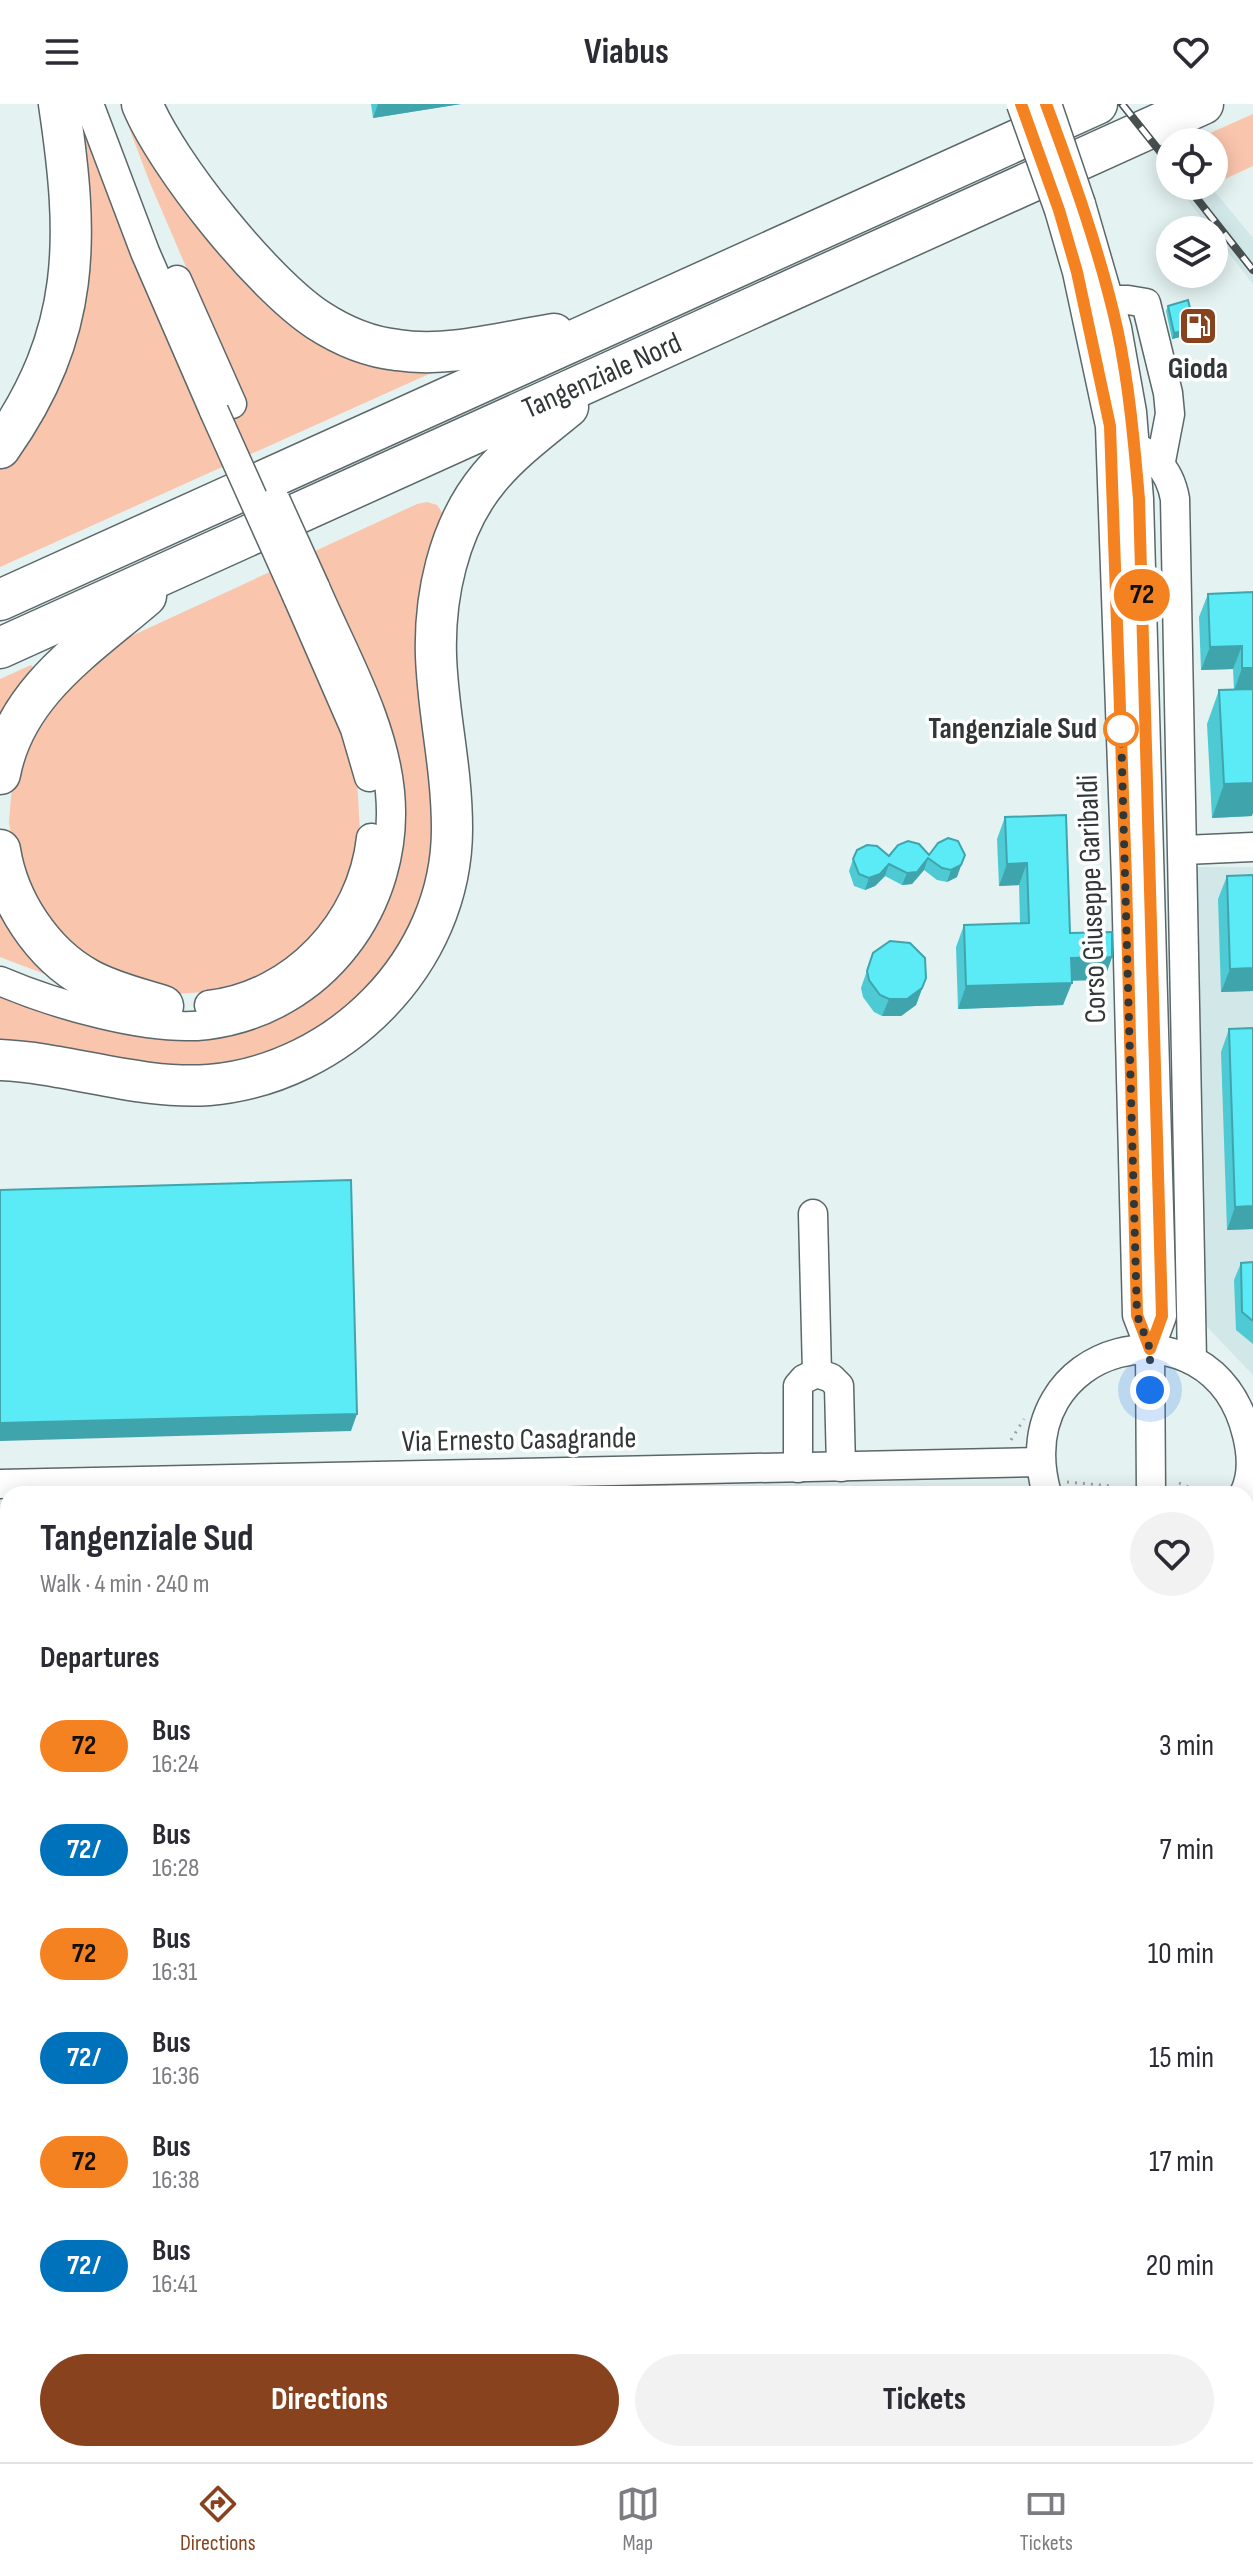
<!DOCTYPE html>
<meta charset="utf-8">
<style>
:root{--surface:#fff;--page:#f2f2f3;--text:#2b2b33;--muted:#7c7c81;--line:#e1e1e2;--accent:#88421e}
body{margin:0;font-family:"Sofia Sans Condensed",sans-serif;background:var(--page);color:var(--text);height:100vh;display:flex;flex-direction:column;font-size:30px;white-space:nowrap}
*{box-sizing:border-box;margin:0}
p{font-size:26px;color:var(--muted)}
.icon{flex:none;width:44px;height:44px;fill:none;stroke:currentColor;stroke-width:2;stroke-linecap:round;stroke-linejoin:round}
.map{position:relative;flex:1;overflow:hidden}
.sheet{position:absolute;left:0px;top:1382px;width:1254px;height:976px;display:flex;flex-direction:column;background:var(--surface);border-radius:24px 24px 0 0;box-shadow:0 4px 20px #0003}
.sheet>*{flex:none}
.badge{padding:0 16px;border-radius:26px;font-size:28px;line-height:52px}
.buttons{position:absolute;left:1156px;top:24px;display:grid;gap:16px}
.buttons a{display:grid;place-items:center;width:72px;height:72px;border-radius:50%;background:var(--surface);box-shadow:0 4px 20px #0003;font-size:40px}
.you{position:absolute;width:40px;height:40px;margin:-20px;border:6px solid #fff;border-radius:50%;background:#1a73e8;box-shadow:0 0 0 12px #1a73e833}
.map>.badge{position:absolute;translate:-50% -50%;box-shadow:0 0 0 4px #fff}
h2{padding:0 40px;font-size:30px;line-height:72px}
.round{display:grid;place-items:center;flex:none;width:84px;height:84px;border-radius:42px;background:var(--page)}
.overview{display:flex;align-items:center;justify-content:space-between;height:136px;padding:0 40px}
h1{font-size:38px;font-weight:700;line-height:60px}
.button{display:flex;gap:16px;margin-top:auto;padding:16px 40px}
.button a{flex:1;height:92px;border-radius:48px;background:var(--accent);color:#fff;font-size:32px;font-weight:700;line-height:92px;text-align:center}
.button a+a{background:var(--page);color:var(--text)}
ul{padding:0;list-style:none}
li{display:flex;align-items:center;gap:24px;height:104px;padding:0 40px}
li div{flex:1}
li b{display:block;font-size:30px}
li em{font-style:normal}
li .badge{min-width:88px;font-weight:700;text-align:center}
header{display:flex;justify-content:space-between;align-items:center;height:104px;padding:0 40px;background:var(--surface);font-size:36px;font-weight:700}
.tabs{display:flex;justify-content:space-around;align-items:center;height:112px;border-top:2px solid var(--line);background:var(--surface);font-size:22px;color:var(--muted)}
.tabs a{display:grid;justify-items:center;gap:4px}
.tabs .active{color:var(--accent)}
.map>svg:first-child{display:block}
</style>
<header><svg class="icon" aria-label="menu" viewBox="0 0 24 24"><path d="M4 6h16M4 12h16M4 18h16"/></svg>Viabus<svg class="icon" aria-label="heart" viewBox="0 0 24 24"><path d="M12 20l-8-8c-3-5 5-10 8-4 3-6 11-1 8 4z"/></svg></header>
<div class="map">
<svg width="1253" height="2358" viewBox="0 0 1253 2358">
<rect width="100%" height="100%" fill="#e4f2f2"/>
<!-- built -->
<g fill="#d1e7e8">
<path d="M1177,82H1210L1253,134V180L1214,130V126H1211Z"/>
<path d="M1184,763H1253V1271L1191,1206Z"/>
<path d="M1253,1449V1758H1246V1459Z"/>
<path d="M905,2350H1138L1142,2358H905Z"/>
</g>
<!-- green -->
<g fill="#fac5ad">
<path d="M120,0H127L255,181L440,265L0,463V359L22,333L77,5L114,107L204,317L244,298L150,79Z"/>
<path d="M1253,10V62L1214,80V38H1190Z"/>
<path d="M427,398L437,401L443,410L440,693L429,795L358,909L219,970L0,945V889L152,930L324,880L352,856L369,832L393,779L400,753L403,728L326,474L283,496L339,617L357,676L360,727L343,795L298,850L259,875L219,887L176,890L105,869L42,816L13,745L9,718L13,668L53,591L127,534L417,400Z"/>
<path d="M31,561L36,566L0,620V575Z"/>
<path d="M0,797L50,872L0,853Z"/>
<path d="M426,2350L427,2358H303V2354Z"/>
<rect x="738" y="2350" width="161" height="8"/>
</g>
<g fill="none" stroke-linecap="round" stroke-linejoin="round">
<defs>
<g id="minor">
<path d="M89,0L145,148L214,307"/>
<path d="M1081,100L1117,224L1132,308L1139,395L1162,1212L1150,1245"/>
<path d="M1059,106L1077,168L1110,322L1126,775L1137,1211L1150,1245L1151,1390"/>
<path d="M177,176L232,300"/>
<path d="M1109,196H1128L1146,199L1168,289L1170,310L1160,362"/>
<path d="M1122,341C1151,344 1170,366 1175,395L1192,1256"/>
<path d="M297,492L355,625L369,673"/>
<path d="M1184,746L1253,743"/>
<path d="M0,877C54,900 148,928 207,921C322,907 401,802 390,688C383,616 343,549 315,483"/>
<path d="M209,901C294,891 362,818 371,734"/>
<path d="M813,1110L817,1269"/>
<path d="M798,1364V1282L804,1275L817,1269L831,1274L839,1282L841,1363"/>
<path d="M0,1380L1040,1358"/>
<path d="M1047,1390C1004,1237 1213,1187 1247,1331C1252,1351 1253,1372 1244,1390"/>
<path d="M1246,1897H1253"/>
<path d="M1246,1980L1253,1971"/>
<path d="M0,2055H8"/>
<path d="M0,2235H8"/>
<path d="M1246,2307L1253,2329"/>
<path d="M109,2350V2358"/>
<path d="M448,2350V2358"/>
<path d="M1146,2350L1150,2358"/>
<path d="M1211,2350L1213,2358"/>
</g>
<g id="highway">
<path d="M142,0C168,62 262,179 318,216C341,231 369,243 397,246C448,254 503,238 554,230"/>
<path d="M0,344C82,228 79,134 59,0"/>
<path d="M0,496L1097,0"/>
<path d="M0,544L1203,0"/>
<path d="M0,670C15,588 87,543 146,492"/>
<path d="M0,746C8,797 42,850 88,875C111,888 138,894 163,902"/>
<path d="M0,956C70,959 138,986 209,981C339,970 452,858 452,725C452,631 420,559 446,461C467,381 507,352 568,303"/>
</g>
</defs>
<!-- minor casing -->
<use href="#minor" stroke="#5b6768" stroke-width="31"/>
<!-- highway casing -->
<use href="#highway" stroke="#5b6768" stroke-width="43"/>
<!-- path -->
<g stroke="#99a4a4" stroke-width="3" stroke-dasharray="2 6" stroke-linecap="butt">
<path d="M1011,1336L1024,1315"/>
<path d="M1067,1378L1112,1382"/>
<path d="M1179,1379L1204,1390"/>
<path d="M1246,1427L1252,1412"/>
<path d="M1246,2185H1253"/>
</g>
<!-- minor -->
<use href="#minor" stroke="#fff" stroke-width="28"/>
<!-- highway -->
<use href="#highway" stroke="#fff" stroke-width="40"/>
<defs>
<g id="rail">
<path d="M1122,0L1170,60"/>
<path d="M1187,82L1253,166"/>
</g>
</defs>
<!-- rail casing -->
<use href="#rail" stroke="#495050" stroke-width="8"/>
<!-- rail -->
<use href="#rail" stroke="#fff" stroke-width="5" stroke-dasharray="15" stroke-linecap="butt"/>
<defs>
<g id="minor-bridge">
<path d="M1021,0L1059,106"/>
<path d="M1047,0L1081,100"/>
<path d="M214,307L297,492"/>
<path d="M276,397L315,483"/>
</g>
</defs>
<!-- minor-bridge casing -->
<use href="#minor-bridge" stroke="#5b6768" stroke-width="31" stroke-linecap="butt"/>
<!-- minor-bridge -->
<use href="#minor-bridge" stroke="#fff" stroke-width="28"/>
</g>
<!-- wall -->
<g fill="#4ecad4">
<path d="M371,0H461L373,14Z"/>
<path d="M1168,202L1195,224L1193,230L1172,235L1166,207Z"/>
<path d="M1253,488L1252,712L1212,714L1207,620L1219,586H1234L1233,565L1201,566L1199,513L1208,490Z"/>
<path d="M1005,713L1070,829L1112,853L1104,876H1071L1063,901L958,905L956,843L964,821L1020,819L1019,781L999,782L997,735Z"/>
<path d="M938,739L957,773L947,778L937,776L924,766L912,780L902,781L885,772L875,782L865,786L854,782L849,767L853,755L889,752L929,751Z"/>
<path d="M1227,772L1253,887L1221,888L1218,795Z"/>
<path d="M873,849L926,874L916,901L901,912H882L874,908L863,893L861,884Z"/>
<path d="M1253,924V1125L1227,1126L1221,948L1229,925Z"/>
<path d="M1253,1158V1240L1236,1226L1234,1176L1241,1159Z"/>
<path d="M8,1921V1972L4,1973L3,1936Z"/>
<path d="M8,2177V2219L0,2218Z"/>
<path d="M63,2350H92L93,2358H63Z"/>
<path d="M494,2350H698V2358H492Z"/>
<rect x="1050" y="2350" width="76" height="8"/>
</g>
<!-- shaded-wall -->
<g fill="#40a4ac">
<path d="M378,0H461L373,14Z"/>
<path d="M1195,224L1193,230L1172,235L1174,229Z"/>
<path d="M1242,542L1233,565L1201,566L1210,543Z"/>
<path d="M1242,564H1253V587H1234Z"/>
<path d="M1253,679V709L1252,712L1212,714L1224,680Z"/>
<path d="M965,751L957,773L947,778L951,766Z"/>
<path d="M928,754L924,766L912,780L902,781L907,769Z"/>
<path d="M1027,759L1019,781L999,782L1007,760Z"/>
<path d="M889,760L885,772L875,782L865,786L869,774Z"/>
<path d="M1112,853L1104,876L1063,877L1071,854Z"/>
<path d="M1253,864V887L1221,888L1230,865Z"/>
<path d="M926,874L916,901L901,912H882L889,895Z"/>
<path d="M1072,879L1063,901L958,905L966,882Z"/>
<path d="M1253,1102V1125L1227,1126L1235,1103Z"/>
<path d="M357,1310L351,1327L0,1337V1319Z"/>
<rect x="0" y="1644" width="8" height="17"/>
<path d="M8,1961V1972L4,1973Z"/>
<path d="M8,2142V2161L0,2162V2143Z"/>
<path d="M7,2199L0,2218V2201Z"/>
<rect x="0" y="2296" width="8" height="17"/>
<path d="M0,2349L8,2350H23L21,2358H0Z"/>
<path d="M1056,2350H1075L1073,2358H1053Z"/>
</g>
<!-- building -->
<g fill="#5bebf6" stroke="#40a4ac" stroke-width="2">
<path d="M1188,196L1195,224L1174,229L1168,202Z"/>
<path d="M1253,488V564H1242V542L1210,543L1208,490Z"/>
<path d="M1253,585V679L1224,680L1219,586Z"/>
<path d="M1066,711L1070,829L1112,828V853L1071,854L1072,879L966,882L964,821L1029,819L1027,759L1007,760L1005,713Z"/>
<path d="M948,734L958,737L965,751L961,761L951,766L942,764L928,754L917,768L907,769L889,760L880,770L869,774L859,770L853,755L857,746L867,741L877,742L889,752L898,741L908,737L919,740L929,751L938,739Z"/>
<path d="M1253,771V864L1230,865L1227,772Z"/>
<path d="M890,837L910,839L925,854L926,874L922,884L907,895H889L880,891L869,876L867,867L873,849Z"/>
<path d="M1253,924V1102L1235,1103L1229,925Z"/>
<path d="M351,1076L357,1310L0,1319V1086Z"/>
<path d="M1253,1158V1217L1242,1208L1241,1159Z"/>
<rect x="0" y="1423" width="8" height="221"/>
<path d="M0,2114H8V2142L0,2143Z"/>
<path d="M8,2177V2199L0,2201V2178Z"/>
<path d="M8,2258V2296H0V2259Z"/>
<rect x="0" y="2320" width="8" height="29"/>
<path d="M69,2350H92L93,2358H69Z"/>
<path d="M152,2350H297L298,2358H152Z"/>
<rect x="501" y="2350" width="197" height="8"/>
<rect x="1078" y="2350" width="48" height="8"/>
</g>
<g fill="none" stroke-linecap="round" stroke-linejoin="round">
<defs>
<path id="line" d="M1021,0L1059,106L1077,168L1110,322L1126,775L1137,1211L1150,1245L1162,1212L1139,395C1134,337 1129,280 1117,224C1100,148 1073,73 1046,0"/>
</defs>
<!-- line casing -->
<use href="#line" stroke="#fff" stroke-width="18"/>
<!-- line -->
<use href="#line" stroke="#f58220" stroke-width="12"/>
<!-- walk -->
<path stroke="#313737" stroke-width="8" stroke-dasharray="0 14.4" d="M1121,625L1137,1211L1150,1245V1286"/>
</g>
<!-- icons -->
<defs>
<symbol id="fuel-square" viewBox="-11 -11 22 22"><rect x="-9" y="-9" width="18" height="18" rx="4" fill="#88421e" stroke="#fff"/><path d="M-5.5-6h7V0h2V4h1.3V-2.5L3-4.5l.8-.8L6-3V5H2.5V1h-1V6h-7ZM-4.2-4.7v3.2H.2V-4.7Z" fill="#fff"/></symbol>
</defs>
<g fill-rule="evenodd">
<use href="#fuel-square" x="1176" y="200" width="44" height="44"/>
</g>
<!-- markers -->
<circle fill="#fff" stroke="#f58220" stroke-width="4" cx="1121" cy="625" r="16"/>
<g text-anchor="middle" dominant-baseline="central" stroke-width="7" stroke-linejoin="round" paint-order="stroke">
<!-- poi labels -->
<g font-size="30" font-weight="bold" fill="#313737" stroke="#fff">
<text x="1198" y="265">Gioda</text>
</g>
<!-- street labels -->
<g font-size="30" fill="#313737" stroke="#fff">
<text transform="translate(602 272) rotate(-24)">Tangenziale Nord</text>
<text transform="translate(1092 795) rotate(-92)">Corso Giuseppe Garibaldi</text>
<text transform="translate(519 1336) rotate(-1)">Via Ernesto Casagrande</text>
</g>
<!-- stop labels -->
<g font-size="30" font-weight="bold" fill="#313737" stroke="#fff" text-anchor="end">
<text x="1097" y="625">Tangenziale Sud</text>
</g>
</g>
</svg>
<div class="buttons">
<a><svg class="icon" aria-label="locate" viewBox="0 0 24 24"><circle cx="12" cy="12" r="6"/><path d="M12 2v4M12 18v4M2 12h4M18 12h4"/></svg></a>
<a><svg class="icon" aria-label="layers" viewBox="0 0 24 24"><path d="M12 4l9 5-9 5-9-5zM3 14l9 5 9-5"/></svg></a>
</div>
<div class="you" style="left:1150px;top:1286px"></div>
<b class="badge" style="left:1142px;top:491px;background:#f58220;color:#111">72</b>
<section class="sheet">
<div class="overview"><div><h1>Tangenziale Sud</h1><p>Walk · 4 min · 240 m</p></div><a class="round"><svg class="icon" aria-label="heart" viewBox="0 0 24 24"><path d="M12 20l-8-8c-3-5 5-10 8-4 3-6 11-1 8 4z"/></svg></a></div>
<h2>Departures</h2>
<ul>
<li><span class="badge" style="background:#f58220;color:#111">72</span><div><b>Bus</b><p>16:24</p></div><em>3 min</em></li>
<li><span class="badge" style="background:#0072bc;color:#fff">72/</span><div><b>Bus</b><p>16:28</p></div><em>7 min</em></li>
<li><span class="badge" style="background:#f58220;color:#111">72</span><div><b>Bus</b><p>16:31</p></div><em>10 min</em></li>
<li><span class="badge" style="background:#0072bc;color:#fff">72/</span><div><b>Bus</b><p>16:36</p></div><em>15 min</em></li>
<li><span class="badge" style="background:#f58220;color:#111">72</span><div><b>Bus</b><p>16:38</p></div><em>17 min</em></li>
<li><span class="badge" style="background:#0072bc;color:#fff">72/</span><div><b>Bus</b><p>16:41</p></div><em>20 min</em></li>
</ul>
<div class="button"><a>Directions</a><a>Tickets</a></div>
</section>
</div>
<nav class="tabs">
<a class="active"><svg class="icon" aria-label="directions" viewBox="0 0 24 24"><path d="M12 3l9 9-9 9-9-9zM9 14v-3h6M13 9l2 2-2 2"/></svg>Directions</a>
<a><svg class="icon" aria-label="map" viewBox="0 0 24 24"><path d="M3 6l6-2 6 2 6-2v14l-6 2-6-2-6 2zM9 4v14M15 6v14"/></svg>Map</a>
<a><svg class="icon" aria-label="tickets" viewBox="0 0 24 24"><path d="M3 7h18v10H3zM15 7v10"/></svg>Tickets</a>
</nav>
